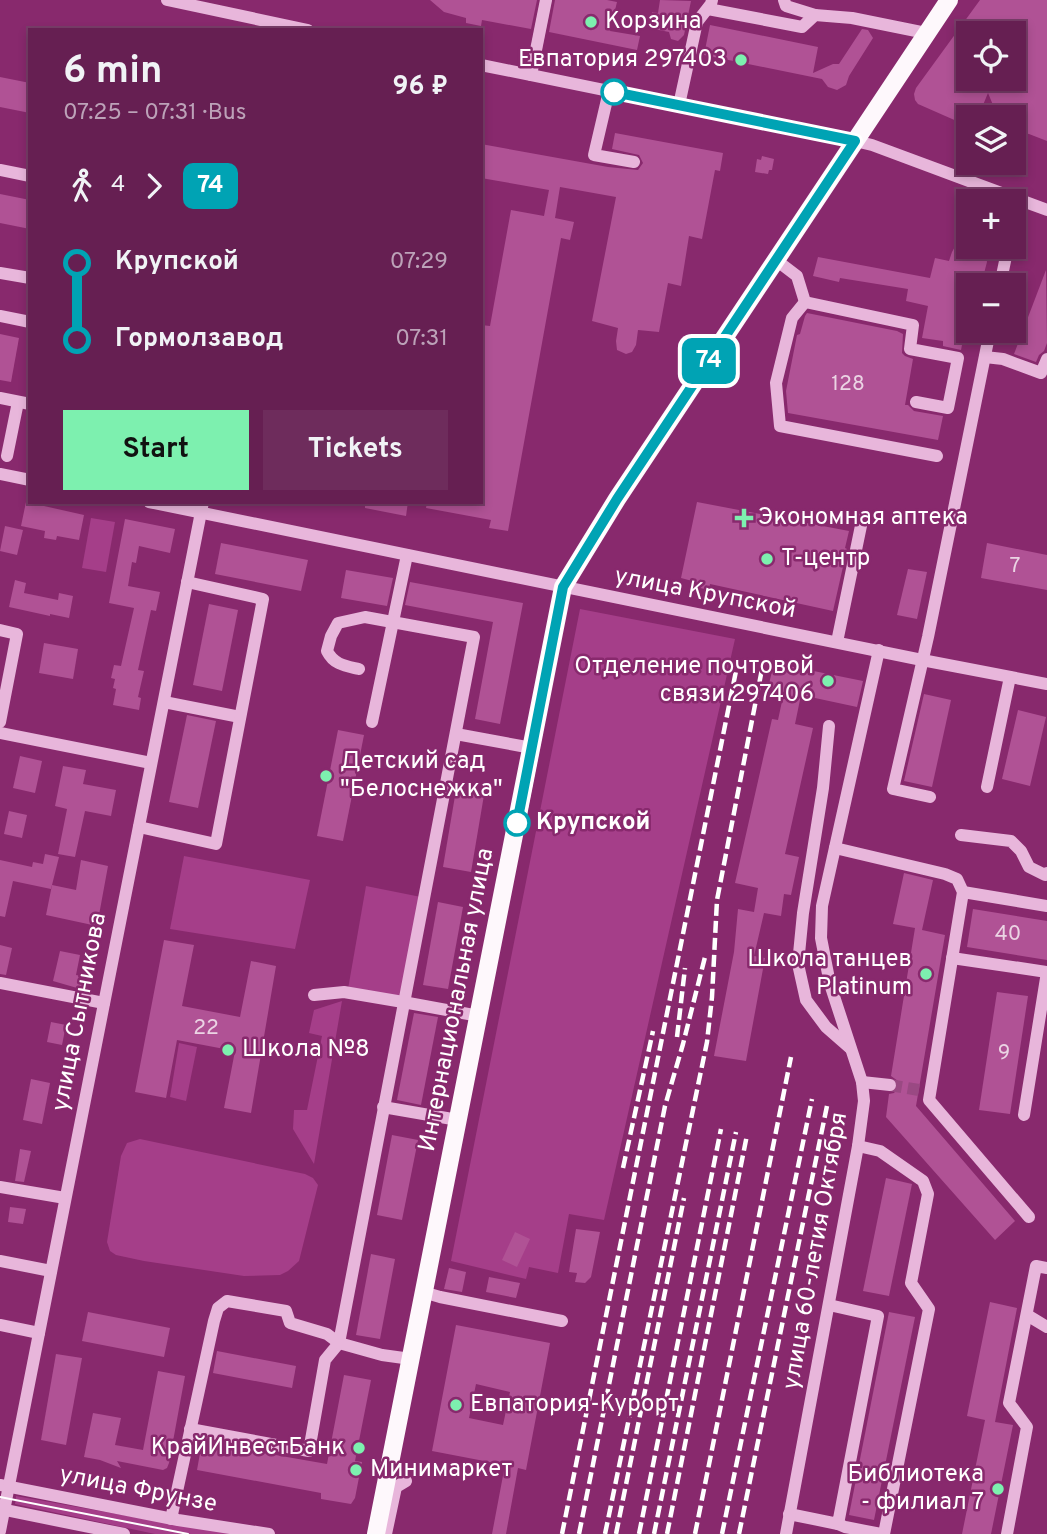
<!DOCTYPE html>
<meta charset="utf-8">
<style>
:root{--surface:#661f52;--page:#6e2c5c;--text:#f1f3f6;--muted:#bca2b8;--line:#793d69;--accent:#7df0af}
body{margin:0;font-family:Overpass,sans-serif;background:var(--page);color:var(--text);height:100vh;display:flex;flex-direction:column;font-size:26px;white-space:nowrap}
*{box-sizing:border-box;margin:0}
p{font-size:23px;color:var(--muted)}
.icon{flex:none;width:38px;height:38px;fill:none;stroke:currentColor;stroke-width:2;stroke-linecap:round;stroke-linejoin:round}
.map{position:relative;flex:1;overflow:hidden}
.sheet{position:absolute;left:28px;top:28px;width:455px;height:476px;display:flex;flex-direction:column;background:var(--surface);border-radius:0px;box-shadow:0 4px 10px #0003,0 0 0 2px var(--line)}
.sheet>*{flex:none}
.badge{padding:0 14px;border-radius:10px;font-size:24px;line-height:46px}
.controls{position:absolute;left:956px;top:21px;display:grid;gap:14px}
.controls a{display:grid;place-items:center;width:70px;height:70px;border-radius:0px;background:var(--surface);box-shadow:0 4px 10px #0003,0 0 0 2px var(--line);font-size:35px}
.map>.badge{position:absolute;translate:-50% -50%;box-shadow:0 0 0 4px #fff}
.legs{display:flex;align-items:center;gap:10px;height:77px;padding:0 35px;font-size:23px}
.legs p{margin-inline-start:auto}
.overview{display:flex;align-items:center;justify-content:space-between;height:119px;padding:0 35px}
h1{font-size:38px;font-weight:700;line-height:52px}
.action{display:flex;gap:14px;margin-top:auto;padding:14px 35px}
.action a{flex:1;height:80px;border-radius:0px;background:var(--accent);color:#111;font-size:28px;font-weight:700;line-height:80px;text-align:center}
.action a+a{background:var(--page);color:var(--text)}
ul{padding:0 35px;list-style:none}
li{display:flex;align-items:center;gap:24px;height:77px;font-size:26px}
li i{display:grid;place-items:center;width:10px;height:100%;margin:0 9px;background:currentColor}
li i::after{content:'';width:18px;height:18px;margin:-9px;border:5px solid;border-radius:50%;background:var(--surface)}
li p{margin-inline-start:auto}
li:first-child i{background:linear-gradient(#0000 50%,currentColor 0)}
li:last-child i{background:linear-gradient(currentColor 50%,#0000 0)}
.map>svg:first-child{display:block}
</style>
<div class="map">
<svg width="1047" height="1534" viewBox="0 0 1047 1534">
<rect width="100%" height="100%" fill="#88296d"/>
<!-- green -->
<g fill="#a53e89">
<path d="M91,518L115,522L106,572L82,568Z"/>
<path d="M580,609L735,639L604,1220L569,1214L558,1273L529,1267L526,1279L451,1261Z"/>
<path d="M184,856L310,880L295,949L170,929Z"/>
<path d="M366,886L421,897L401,998L348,989Z"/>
<path d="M342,1001L314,1164L293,1129L294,1110H307L322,1036L309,1033L314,1010Z"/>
<path d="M179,1043L197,1047L186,1101L170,1097Z"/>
<path d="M140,1139L305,1174L313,1178L318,1185L299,1261L288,1271L280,1275L244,1276L144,1261L116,1255L110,1251L107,1242L121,1156L127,1143Z"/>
<path d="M16,1496L184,1526L240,1534H155L15,1504Z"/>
</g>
<!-- building -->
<g fill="#b05295" fill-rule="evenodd">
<path d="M430,0H537L531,29L482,20L481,26L466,23V18L444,12Z"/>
<path d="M555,0H607L617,2L610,31L640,36L637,50L549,32Z"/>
<path d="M660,0L691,1L684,35L678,41L671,39L669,32L654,29L651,22L652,12L658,13Z"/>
<path d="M980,0H1047V141L1029,134L1013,131V117H998L988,93L978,117H968V126L918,104L915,100L914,94L916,88ZM968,33H1013V79H968Z"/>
<path d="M710,25L818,47L813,73L833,64H839L862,29L868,30L873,38L849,76L846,85L837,90L828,87L822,79L704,55Z"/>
<path d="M0,77L30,83V113L0,107Z"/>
<path d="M615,133L723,153L720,171L715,170L702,239L689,236L681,286L668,283L659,332L638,330L636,345L632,352L626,354L617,350L616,341L618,328L592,321L616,197L560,187L555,218L574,222L570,240L561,238L508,531L489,528L491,520L426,508L427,502H481V325L490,326L511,210L544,216L549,190L481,178V144L608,167L638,170L643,163L639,155L612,149Z"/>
<path d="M762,156L774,159L772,170H769L768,174L755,172L757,159L761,160Z"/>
<path d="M0,194L30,200V229L0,223Z"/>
<path d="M968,239V247H982L985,251L987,262L981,285H968V314L961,350L943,346V341L922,338L928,306L906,301L908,289L840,278L839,282L813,276L818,257L930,278L935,258L949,261L952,252L957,243Z"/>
<path d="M1046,270L1047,343L1044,351L1039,355L1036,362L1014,354Z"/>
<path d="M807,313L897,331L903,334L902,353L905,356L913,359L905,405H908L914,411L943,416L938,440L788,413L786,391L797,335L800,334L805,316Z"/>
<path d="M0,334L19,338L11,382L0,380Z"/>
<path d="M26,502H45L44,506L84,515L79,540L57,536L56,540L44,538L45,531L21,526Z"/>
<path d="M365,502H408L406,516L365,508Z"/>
<path d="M697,502L849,531L845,548L847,549L833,611L710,584L709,590L696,587V582L681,578Z"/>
<path d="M125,519L175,529L170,553L139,546L136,563L132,562L128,586L160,592L156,611L151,610L138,670L144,671L138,697L141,698L139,710L113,705L116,689L113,688L115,679L111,678L114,665L121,666L134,608L109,603Z"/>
<path d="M5,526L23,530L17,555L0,551Z"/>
<path d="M221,543L308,560L301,591L215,574Z"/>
<path d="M987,543L1047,555V590L981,578Z"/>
<path d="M908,569L927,572L917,619L897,615Z"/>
<path d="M346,570L393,578L387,606L341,598Z"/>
<path d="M15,580L26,583L24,593L58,600L59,593L73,596L69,618L50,614V616L9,607Z"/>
<path d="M410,582L523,603L500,724L475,719L493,622L405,605Z"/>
<path d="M209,604L238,610L222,691L193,685Z"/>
<path d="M44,643L78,649L73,679L39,673Z"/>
<path d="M774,663L863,681L857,707L801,695L795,724L813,728L785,854L799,857L791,895L784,894L781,916L764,913L754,956L765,958L746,1061L714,1056L734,952L738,909L754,912L758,888L735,883L772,719L778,720L784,692L768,688Z"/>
<path d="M924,694L951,700L932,787L904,781Z"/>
<path d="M1018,710L1046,717L1030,786L1002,779Z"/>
<path d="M187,715L216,721L198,808L169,802Z"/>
<path d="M338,730L364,735L343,841L317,836Z"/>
<path d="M20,756L42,761L35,793L13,788Z"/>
<path d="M63,766L86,770L83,784L116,790L111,816L85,811L75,857L58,854L67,809L55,806Z"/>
<path d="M456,790L484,795L471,872L443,867Z"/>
<path d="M9,811L27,815L22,838L4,834Z"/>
<path d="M45,854L59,857L51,889L13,881L5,917L0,916V860L32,867L33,862L43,864Z"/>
<path d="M81,860L108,866L97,926L46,915L52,885L76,890Z"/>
<path d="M904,873L933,880L922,930L945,935L916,1106L1015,1221L995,1240L886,1117L889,1094L894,1093L899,1087L898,1081L891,1076L915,928L893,924Z"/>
<path d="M438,902L463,907L448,989L423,985Z"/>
<path d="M973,909L1047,921V960L967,947Z"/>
<path d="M164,940L194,945L182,1006L240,1017L251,961L276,966L251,1113L224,1108L235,1051L177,1040L166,1098L135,1092Z"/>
<path d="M0,945L12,948L6,975L0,974Z"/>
<path d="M60,951L80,955L76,975L87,977L84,990L53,981Z"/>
<path d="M997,992L1028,996L1010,1114L979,1110Z"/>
<path d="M414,1013L438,1017L421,1105L397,1100Z"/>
<path d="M51,1022L66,1025L62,1045L47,1042Z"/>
<path d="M31,1079L50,1083L42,1124L23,1120Z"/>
<path d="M392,1135L418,1140L402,1220L377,1215Z"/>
<path d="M20,1149L31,1151L24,1182L15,1181Z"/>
<path d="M886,1178L912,1184L889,1296L863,1291Z"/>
<path d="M10,1207L26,1209L23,1224L8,1222Z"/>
<path d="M576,1229L600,1232L591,1277L585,1283L575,1282L577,1273L569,1272Z"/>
<path d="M515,1232L530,1239L517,1267L502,1260Z"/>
<path d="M371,1254L395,1259L380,1339L356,1335Z"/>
<path d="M449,1268L466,1272L462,1292L444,1289Z"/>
<path d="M489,1277L520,1283L516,1298L486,1292Z"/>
<path d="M990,1302L1017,1308L995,1422L1013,1425L991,1534H962L985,1420L967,1416Z"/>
<path d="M88,1312L170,1328L164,1357L82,1341Z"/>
<path d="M889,1312L915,1317L874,1520L849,1515Z"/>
<path d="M456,1325L550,1343L526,1470L518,1468L506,1534H492L505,1465L432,1451ZM476,1384L510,1392L503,1425L469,1418Z"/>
<path d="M217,1351L296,1366L292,1388L213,1373Z"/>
<path d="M56,1354L82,1358L66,1445L41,1440Z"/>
<path d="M158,1371L185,1376L169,1463L167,1468L163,1470L117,1461L121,1468L100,1460L84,1457L93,1413L121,1418L115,1445L143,1450Z"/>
<path d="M344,1375L371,1380L355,1461L362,1462L355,1498L351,1504L321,1499V1493L197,1470L202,1442L327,1464Z"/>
</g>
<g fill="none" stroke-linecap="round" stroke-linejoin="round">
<!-- minor-tunnel -->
<path stroke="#9a4983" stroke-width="12" stroke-dasharray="12 6" stroke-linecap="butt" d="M890,1085L919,1090"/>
<!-- minor -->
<g stroke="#e8b6db" stroke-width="12">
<path d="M167,0L308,30"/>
<path d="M784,0L786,6L815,15"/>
<path d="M708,9L802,27L815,15L852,18L926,33"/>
<path d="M481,65L855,141L872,145L1047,210"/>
<path d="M531,75L546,0"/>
<path d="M609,91L594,155L634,162"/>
<path d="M679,105L697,22L711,4L712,0"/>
<path d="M0,170L30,176"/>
<path d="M1013,218L1017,198"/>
<path d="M776,260L797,276L805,302L913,325L910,349L958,358L948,408L916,402"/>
<path d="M0,273L30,278"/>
<path d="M1000,285L1008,247"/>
<path d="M805,302L792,318L776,383L780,426L937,456"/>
<path d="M0,316L30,322"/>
<path d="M985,357L1003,359L1041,373L1047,359"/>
<path d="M0,398L30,404"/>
<path d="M7,456L18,402"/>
<path d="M0,474L30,480"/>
<path d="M149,502L922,660L1047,684"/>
<path d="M0,630L17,634L0,722"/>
<path d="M837,642L863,516"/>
<path d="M164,702L240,717"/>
<path d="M372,722L407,555"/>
<path d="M829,726L823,788L803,913L798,964L806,1000L826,1027L850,1048"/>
<path d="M0,733L151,763"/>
<path d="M456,734L532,748"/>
<path d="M987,787L1010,677"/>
<path d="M930,797L893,789L928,637L990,331"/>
<path d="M139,827L216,844L263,599L187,582"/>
<path d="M961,835L1011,841L1021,851L1029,867L1045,875L1047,873"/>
<path d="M835,848L945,874L957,879L963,892L929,1100L1029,1217"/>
<path d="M963,892L1047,906"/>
<path d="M952,958L1047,972"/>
<path d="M0,983L104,1003"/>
<path d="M314,995L344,992L403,1002L479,1016"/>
<path d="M862,1082L890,1085"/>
<path d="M383,1107L458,1120"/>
<path d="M1024,1115L1047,972"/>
<path d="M858,1146L880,1151L923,1181L928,1194L911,1283L929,1309L884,1534"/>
<path d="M0,1187L65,1198"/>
<path d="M0,1261L51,1271"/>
<path d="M423,1292L440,1297L562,1321"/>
<path d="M1027,1315L1047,1327"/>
<path d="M0,1325L39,1333"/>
<path d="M190,1429L309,1451L325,1360L339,1343L474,637L365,617L338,623L331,636L327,651C334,665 346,666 359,669"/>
<path d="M0,1485L178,1520L269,1534"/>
<path d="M0,1509L124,1534"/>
<path d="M789,1514L838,1524L878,1316L829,1305"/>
<path d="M171,1519L214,1321L218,1308L227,1301L286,1311L290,1323L327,1334L339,1343L382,1355L411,1359"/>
<path d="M838,1524L845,1527L881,1534"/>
<path d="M0,1531L203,502"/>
<path d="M386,1534L396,1487L406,1481"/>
<path d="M786,1534L858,1146L864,1101L862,1082L830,984L821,938L822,906L879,650"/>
<path d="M1007,1534L1027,1427L1009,1403L1036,1266L1047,1268"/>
</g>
<!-- major -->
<path stroke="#fef8fc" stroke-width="18" d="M376,1534L563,587L617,499L949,0"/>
<!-- tram -->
<path stroke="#fff" stroke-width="2" d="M0,1497L188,1534"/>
<!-- rail -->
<g stroke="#fff" stroke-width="4.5" stroke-dasharray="12 5" stroke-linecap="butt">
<path d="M677,1037L685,968"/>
<path d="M623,1168L653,1031"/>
<path d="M562,1534L737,666"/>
<path d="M579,1534L665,1106L683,1044L706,953"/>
<path d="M605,1534L707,1042L712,997L717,900L762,669"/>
<path d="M616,1534L684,1198"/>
<path d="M639,1534L721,1129"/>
<path d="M654,1534L736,1132"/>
<path d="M667,1534L747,1135"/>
<path d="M695,1534L791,1057"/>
<path d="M722,1534L812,1099"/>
<path d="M739,1534L828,1101"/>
</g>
</g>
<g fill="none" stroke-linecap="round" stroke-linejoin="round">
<defs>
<path id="line-1" d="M517,823L563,587L617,499L855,141L614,92"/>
</defs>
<!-- line-1 casing -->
<use href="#line-1" stroke="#fff" stroke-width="16"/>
<!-- line-1 -->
<use href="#line-1" stroke="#00a3b4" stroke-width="10"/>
</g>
<!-- markers -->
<g fill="#7df0af" stroke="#88296d" stroke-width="2.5">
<circle cx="591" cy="22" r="7"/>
<circle cx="741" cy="60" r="7"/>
<path d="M740.5 507.5h7v7h7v7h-7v7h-7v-7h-7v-7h7z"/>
<circle cx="767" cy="559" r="7"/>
<circle cx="828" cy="681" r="7"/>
<circle cx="326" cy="776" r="7"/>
<circle cx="926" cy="974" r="7"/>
<circle cx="228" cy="1050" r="7"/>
<circle cx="456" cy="1405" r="7"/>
<circle cx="359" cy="1448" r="7"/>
<circle cx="356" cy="1470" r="7"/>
<circle cx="998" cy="1489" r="7"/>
</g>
<g fill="#fff" stroke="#00a3b4" stroke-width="3.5">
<circle cx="614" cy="92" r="12"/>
<circle cx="517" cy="823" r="12"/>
</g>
<g text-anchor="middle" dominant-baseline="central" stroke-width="5" stroke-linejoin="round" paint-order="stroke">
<!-- number labels -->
<g font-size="21" fill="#ebd4e4">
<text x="848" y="384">128</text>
<text x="1015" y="566">7</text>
<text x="1008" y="934">40</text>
<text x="206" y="1028">22</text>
<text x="1004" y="1053">9</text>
</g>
<!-- poi labels -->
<g font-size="24" fill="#fff" stroke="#88296d" text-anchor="start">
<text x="605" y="22">Корзина</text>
<text x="727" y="60" text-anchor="end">Евпатория 297403</text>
<text x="758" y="518">Экономная аптека</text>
<text x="781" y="559">Т-центр</text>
<text x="814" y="667" text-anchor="end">Отделение почтовой<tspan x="814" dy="28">связи 297406</tspan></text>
<text x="340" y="762">Детский сад<tspan x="340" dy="28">"Белоснежка"</tspan></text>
<text x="912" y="960" text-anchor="end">Школа танцев<tspan x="912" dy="28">Platinum</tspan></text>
<text x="242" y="1050">Школа №8</text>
<text x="470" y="1405">Евпатория-Курорт</text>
<text x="345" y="1448" text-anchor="end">КрайИнвестБанк</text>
<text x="370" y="1470">Минимаркет</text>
<text x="984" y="1475" text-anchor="end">Библиотека<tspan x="984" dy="28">- филиал 7</tspan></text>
</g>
<!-- street labels -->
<g font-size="24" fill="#fff" stroke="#88296d">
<text transform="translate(705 594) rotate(11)">улица Крупской</text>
<text transform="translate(457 1000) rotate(-79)">Интернациональная улица</text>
<text transform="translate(80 1012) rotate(-79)">улица Сытникова</text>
<text transform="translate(816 1251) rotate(-80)">улица 60-летия Октября</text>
<text transform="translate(138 1490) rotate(11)">улица Фрунзе</text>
</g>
<!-- stop labels -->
<g font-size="24" font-weight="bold" fill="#fff" stroke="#88296d" text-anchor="start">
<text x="536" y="823">Крупской</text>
</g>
</g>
</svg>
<div class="controls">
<a><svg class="icon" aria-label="locate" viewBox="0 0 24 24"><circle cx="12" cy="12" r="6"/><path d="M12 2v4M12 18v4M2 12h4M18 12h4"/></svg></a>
<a><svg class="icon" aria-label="layers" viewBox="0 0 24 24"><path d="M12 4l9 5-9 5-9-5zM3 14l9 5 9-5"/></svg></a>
<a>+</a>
<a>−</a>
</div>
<b class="badge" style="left:709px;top:361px;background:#00a3b4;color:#fff">74</b>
<section class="sheet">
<div class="overview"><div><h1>6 min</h1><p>07:25 – 07:31 · Bus</p></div><b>96 ₽</b></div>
<div class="legs"><svg class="icon" aria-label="walk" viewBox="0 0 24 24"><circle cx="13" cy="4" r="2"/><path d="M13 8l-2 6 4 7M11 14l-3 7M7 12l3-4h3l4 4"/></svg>4<svg class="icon" aria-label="forward" viewBox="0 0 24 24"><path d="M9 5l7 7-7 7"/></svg><b class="badge" style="background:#00a3b4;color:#fff">74</b></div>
<ul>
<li><i style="color:#00a3b4"></i><b>Крупской</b><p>07:29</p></li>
<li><i style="color:#00a3b4"></i><b>Гормолзавод</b><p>07:31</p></li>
</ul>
<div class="action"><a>Start</a><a>Tickets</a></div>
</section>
</div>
